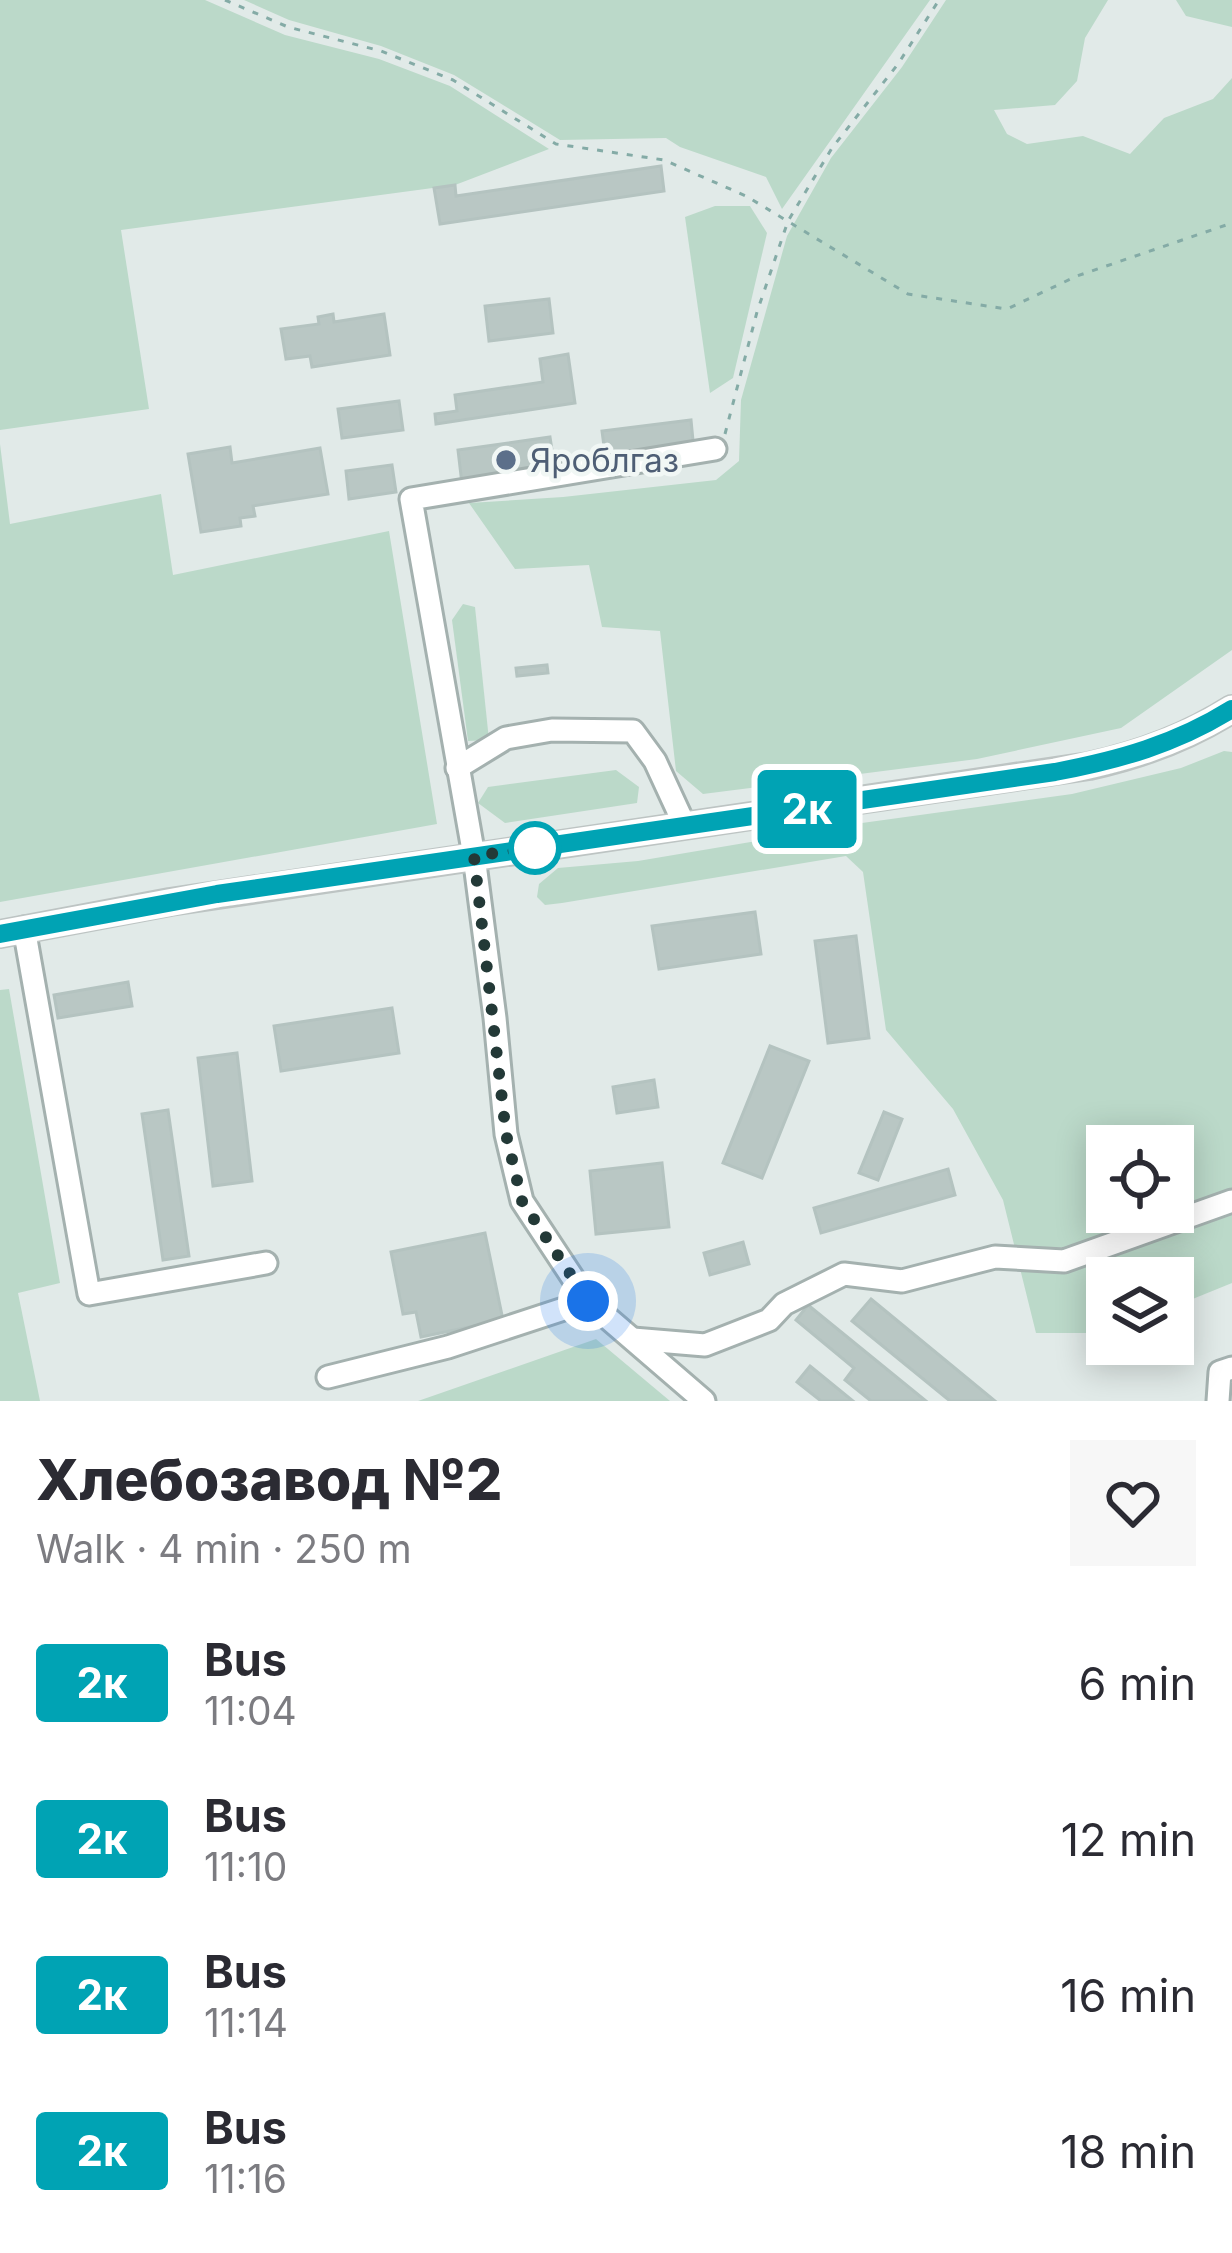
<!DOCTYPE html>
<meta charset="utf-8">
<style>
:root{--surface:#fff;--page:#f7f7f7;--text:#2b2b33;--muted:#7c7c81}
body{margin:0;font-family:Inter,sans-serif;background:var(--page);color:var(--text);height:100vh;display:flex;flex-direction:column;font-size:45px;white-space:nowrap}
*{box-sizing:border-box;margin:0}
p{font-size:39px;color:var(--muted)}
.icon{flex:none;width:66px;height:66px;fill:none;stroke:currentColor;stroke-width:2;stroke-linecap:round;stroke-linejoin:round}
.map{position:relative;height:1401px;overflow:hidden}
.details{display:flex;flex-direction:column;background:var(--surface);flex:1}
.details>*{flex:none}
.badge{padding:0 24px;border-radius:9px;font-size:42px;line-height:78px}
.controls{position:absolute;left:1086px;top:1125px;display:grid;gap:24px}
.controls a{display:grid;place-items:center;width:108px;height:108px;border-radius:0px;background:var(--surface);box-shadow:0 6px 30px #0003;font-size:60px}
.you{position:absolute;width:60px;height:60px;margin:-30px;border:9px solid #fff;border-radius:50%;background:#1a73e8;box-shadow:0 0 0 18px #1a73e833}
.map>.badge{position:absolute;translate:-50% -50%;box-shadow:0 0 0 6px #fff}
.round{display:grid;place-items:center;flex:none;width:126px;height:126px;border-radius:0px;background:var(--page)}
.overview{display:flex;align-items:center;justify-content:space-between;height:204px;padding:0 36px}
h1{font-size:57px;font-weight:800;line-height:90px}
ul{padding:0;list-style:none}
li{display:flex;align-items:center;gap:36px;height:156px;padding:0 36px}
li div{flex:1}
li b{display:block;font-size:45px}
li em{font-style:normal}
li .badge{min-width:132px;font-weight:700;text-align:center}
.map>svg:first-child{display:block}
</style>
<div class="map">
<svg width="1232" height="1401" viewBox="0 0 1232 1401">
<rect width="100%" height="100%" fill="#e1eae8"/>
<!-- green -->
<g fill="#bbd9c9" fill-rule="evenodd">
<path d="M0,0H205L285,35L379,59L450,86L549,149L455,185L121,230L149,409L0,430Z"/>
<path d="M244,0H930L782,209L766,177L680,147L666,138L560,140L454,75L381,46L289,20Z"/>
<path d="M946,0H1108L1085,38L1077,81L1055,105L994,110L1007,134L1027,144L1083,136L1130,154L1164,118L1213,99L1232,78V650L1121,728L977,759L703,794L676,771L660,631L602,627L589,565L515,569L469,503L563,497L716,480L739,461L741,400L787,236L831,158L902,67Z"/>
<path d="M1176,0H1232V27L1186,16Z"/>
<path d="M715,206H750L767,233L733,378L710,393L685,217Z"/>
<path d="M0,444L10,524L161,494L173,575L389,531L437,824L0,902Z"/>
<path d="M463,604L475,607L489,740L468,741L452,620Z"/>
<path d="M1224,751L1232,752V1283L1173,1307V1278H1107V1333H1036L1003,1200L953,1109L886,1030L863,872L846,856L562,903L545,905L537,897L539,884L558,868L638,861L862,823L1072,794L1181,768ZM1107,1146H1173V1212H1107Z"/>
<path d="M616,770L639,787L637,803L505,823L478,803L488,787Z"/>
<path d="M9,989L60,1283L18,1293L40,1401H0V990Z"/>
<path d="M596,1339L670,1401H418Z"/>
</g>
<!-- building -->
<g fill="#b9c7c4" stroke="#b4c3c0" stroke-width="3">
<path d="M661,166L664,191L440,224L434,188L455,185L456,196Z"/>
<path d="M549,299L553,333L489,341L485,306Z"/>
<path d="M333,314L334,322L384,314L390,355L312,367L310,356L286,359L281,329L319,324L318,317Z"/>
<path d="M568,354L575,403L436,424L435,414L457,411L455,395L543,382L540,359Z"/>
<path d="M399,401L403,430L342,438L338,409Z"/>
<path d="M691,420L694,451L606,461L602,431Z"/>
<path d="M550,437L555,470L462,484L458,450Z"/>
<path d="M230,447L232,463L320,448L328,494L253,506L255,516L240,518L241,526L201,532L188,454Z"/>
<path d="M392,465L396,492L349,499L346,471Z"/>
<path d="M547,665L548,673L517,676L516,668Z"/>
<path d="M755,912L761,954L659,969L652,926Z"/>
<path d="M856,936L869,1038L828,1043L815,941Z"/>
<path d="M128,982L132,1006L58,1018L54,995Z"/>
<path d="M392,1008L399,1053L281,1071L274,1026Z"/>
<path d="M770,1046L809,1061L762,1178L723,1163Z"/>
<path d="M237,1053L252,1181L213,1186L198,1058Z"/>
<path d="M654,1080L658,1107L617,1113L613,1087Z"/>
<path d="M168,1110L189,1256L163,1260L142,1114Z"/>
<path d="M884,1112L902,1119L878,1180L859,1173Z"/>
<path d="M662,1163L669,1227L596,1234L590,1171Z"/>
<path d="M948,1169L955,1195L821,1233L814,1208Z"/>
<path d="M485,1233L503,1320L421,1337L416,1312L403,1314L391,1252Z"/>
<path d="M743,1242L749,1264L710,1275L704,1253Z"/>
<path d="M871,1299L995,1401H950L852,1321Z"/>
<path d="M808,1305L926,1401H871L845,1380L854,1368L796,1320Z"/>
<path d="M810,1366L853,1401H821L797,1382Z"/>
</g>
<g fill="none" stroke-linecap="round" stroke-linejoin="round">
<defs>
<g id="minor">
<path d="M457,768L506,738L552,730L633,731L655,761L685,826"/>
<path d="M24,928L89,1294L266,1263"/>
<path d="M633,1339L705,1345L769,1320L784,1304L844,1274L902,1281L995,1257L1064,1261L1232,1201"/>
<path d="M328,1377L448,1347L588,1301"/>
<path d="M704,1401L588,1301L522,1201L506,1134L495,1018L474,856L411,499L715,449"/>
<path d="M1218,1401L1220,1372L1232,1368"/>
</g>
<path id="major" d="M0,934L170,902L1089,766C1140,755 1188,737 1232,709"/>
</defs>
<!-- minor casing -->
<use href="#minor" stroke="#a4b1af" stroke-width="27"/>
<!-- major casing -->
<use href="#major" stroke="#bdc4c3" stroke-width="30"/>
<!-- path -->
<g stroke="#84aba6" stroke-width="3" stroke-dasharray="6 9" stroke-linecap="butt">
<path d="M225,0L288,27L381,51L453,80L556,144L664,160L746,196L908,294L1007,309L1077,276L1232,223"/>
<path d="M725,434L757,312L788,221L832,148L898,64L939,0"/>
</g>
<!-- minor -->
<use href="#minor" stroke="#fff" stroke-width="21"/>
<!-- major -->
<use href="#major" stroke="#699c98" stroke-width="24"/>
</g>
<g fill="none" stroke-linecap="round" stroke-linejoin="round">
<defs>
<path id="line" d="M0,934L217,894L1055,772C1119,760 1176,744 1232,709"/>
</defs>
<!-- line casing -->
<use href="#line" stroke="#fff" stroke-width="27"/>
<!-- line -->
<use href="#line" stroke="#00a3b4" stroke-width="18"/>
<!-- walk -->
<path stroke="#233937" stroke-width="12" stroke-dasharray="0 21.6" d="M535,848L474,856L506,1134L522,1201L588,1301"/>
</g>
<!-- markers -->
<circle fill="#5c6f8a" stroke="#f1f7f5" stroke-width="4.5" cx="506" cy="460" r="12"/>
<circle fill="#fff" stroke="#00a3b4" stroke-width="6" cx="535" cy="848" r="24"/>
<g text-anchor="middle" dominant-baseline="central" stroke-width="9" stroke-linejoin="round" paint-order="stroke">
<!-- service labels -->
<g font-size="33" fill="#4e5e75" stroke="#f1f7f5" text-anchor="start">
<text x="530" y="460">Яроблгаз</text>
</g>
</g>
</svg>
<div class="controls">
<a><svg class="icon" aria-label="locate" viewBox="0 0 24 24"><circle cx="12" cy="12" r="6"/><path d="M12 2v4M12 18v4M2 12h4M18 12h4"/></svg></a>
<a><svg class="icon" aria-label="layers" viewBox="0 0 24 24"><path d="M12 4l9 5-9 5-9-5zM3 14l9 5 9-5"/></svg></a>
</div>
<div class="you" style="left:588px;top:1301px"></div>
<b class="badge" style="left:807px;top:809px;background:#00a3b4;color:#fff">2к</b>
</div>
<section class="details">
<div class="overview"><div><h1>Хлебозавод №2</h1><p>Walk · 4 min · 250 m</p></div><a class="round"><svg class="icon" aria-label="heart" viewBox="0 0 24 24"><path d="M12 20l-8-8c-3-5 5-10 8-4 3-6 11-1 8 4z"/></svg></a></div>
<ul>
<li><span class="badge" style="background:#00a3b4;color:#fff">2к</span><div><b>Bus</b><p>11:04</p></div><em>6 min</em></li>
<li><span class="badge" style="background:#00a3b4;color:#fff">2к</span><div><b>Bus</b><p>11:10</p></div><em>12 min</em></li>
<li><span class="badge" style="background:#00a3b4;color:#fff">2к</span><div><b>Bus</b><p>11:14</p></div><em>16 min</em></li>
<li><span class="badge" style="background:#00a3b4;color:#fff">2к</span><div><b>Bus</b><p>11:16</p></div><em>18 min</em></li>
</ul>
</section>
